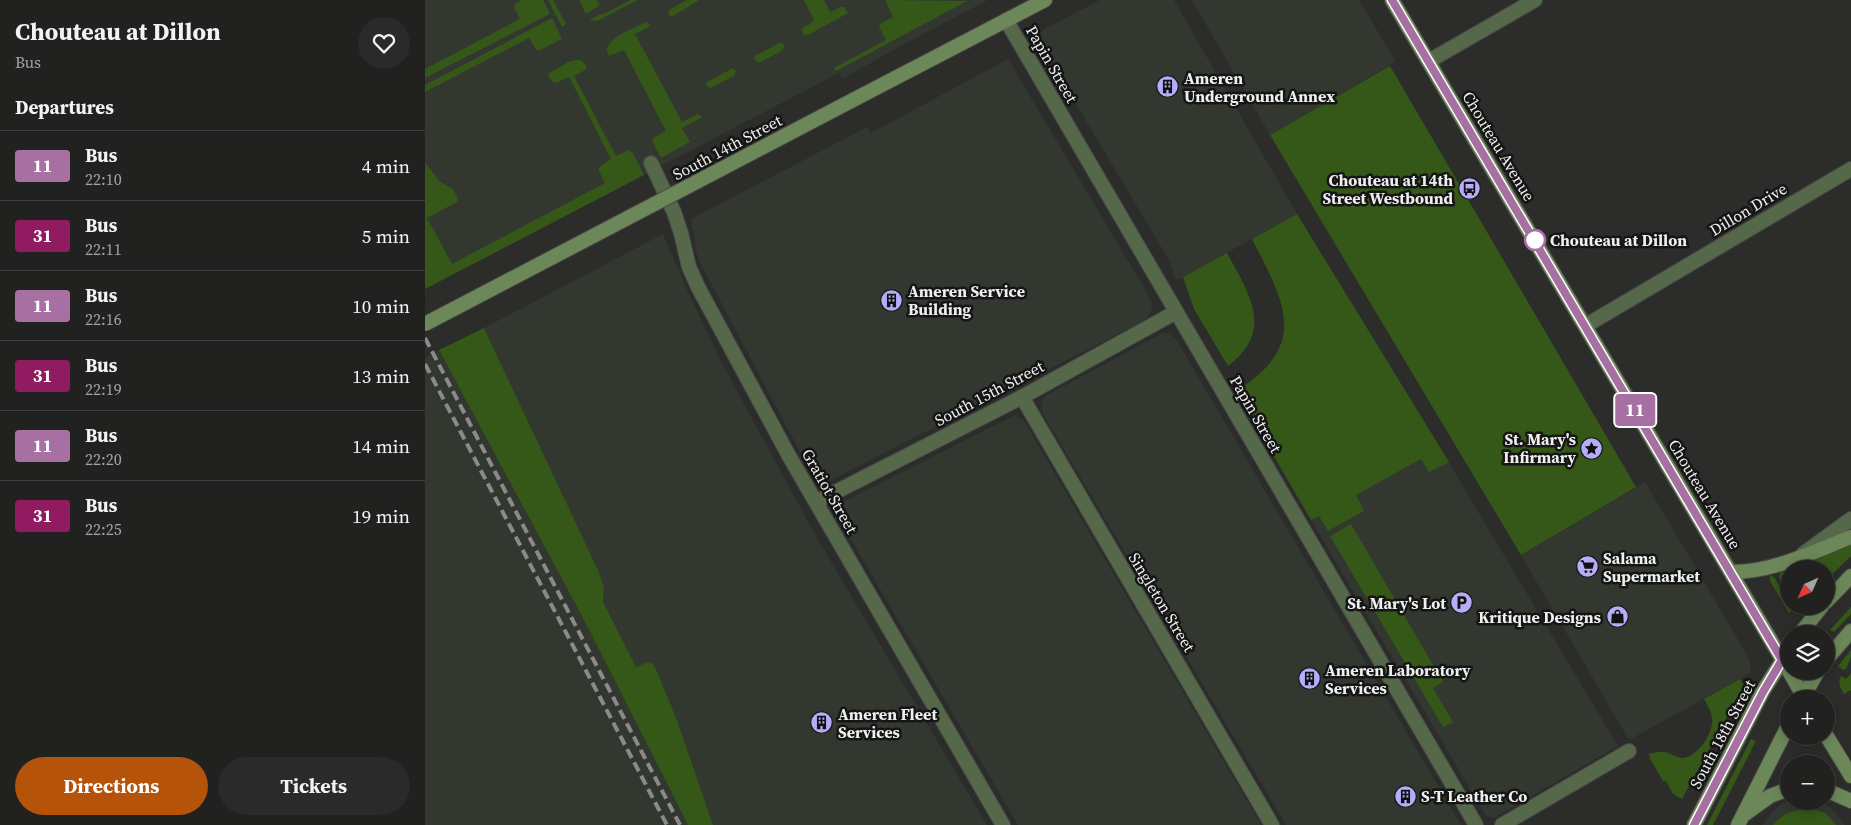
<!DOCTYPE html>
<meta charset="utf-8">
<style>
:root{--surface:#212220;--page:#292a29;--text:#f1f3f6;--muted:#a2a4a5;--line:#3e3f3e;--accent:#b45309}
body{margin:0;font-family:"Source Serif 4",serif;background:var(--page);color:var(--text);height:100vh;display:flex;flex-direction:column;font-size:19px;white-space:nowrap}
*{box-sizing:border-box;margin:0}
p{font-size:16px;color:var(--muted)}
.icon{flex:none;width:28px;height:28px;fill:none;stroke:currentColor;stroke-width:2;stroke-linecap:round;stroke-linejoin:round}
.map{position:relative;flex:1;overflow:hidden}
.drawer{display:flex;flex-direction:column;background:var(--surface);width:425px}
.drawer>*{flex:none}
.badge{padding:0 10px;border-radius:4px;font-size:18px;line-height:32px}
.needle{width:32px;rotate:225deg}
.buttons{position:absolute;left:1355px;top:560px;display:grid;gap:10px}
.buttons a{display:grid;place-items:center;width:55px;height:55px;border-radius:50%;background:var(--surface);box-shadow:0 2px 12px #0003,0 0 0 1px var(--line);font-size:25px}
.map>.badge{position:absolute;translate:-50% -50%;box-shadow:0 0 0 2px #fff}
h2{padding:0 15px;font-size:19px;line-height:45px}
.round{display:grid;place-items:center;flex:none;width:52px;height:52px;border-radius:26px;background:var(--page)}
.head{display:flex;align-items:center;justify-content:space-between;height:85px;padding:0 15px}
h1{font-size:24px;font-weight:700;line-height:38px}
.cta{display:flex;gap:10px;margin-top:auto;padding:10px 15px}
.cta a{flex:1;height:58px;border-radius:30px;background:var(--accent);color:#fff;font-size:20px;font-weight:700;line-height:58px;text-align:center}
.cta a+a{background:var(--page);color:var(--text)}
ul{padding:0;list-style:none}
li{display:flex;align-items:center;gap:15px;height:70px;padding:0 15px;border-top:1px solid var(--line)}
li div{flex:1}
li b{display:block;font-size:19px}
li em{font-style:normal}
li .badge{min-width:55px;font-weight:700;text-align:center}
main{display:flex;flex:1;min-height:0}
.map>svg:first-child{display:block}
</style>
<main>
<section class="drawer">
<div class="head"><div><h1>Chouteau at Dillon</h1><p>Bus</p></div><a class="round"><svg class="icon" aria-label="heart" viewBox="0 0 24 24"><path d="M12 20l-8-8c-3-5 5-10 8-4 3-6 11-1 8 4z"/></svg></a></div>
<h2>Departures</h2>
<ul>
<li><span class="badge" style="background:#a670a3;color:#fff">11</span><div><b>Bus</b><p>22:10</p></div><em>4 min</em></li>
<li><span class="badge" style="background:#901b61;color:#fff">31</span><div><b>Bus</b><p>22:11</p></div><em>5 min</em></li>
<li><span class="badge" style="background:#a670a3;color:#fff">11</span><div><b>Bus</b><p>22:16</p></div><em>10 min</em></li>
<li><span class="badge" style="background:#901b61;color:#fff">31</span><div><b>Bus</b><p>22:19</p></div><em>13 min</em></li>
<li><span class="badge" style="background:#a670a3;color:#fff">11</span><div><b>Bus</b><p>22:20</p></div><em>14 min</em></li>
<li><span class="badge" style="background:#901b61;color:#fff">31</span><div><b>Bus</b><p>22:25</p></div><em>19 min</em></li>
</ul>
<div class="cta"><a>Directions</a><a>Tickets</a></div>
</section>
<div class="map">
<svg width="1426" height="825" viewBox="0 0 1426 825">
<rect width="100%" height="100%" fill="#2c2d2b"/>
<!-- built -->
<g fill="#32372f">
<path d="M0,0H563L483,42L417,79L414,73L0,289Z"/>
<path d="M675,0H749L872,214L751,281L744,260L614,42L613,36L618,30Z"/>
<path d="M767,0H934L971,62L845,135Z"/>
<path d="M583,59L724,296L727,304L726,312L722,318L711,325L404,481L398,482L388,474L381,463L275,263L271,251L266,219L442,127L446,133Z"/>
<path d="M238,234L263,292L298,365L392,538L562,825H288L252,720L231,669L223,662L211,667L178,600L179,587L173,570L59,328Z"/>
<path d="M738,333L744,334L751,339L1036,825H861L618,414L616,407L618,399L622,395Z"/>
<path d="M14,350L159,620L263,825H0V358Z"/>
<path d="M590,415L599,421L836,825H593L413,517L412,512L414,506L420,501Z"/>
<path d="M1015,448L1193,746L1069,818L1064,817L1060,814L886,520Z"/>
<path d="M1220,482L1318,648L1325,661L1326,673L1204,740L1096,555Z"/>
<path d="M1364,800V801H1396L1407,809L1420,825H1337L1354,805Z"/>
</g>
<!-- green -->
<g fill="#355818">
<path d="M97,0H118L125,14L0,78V69L95,19L89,7L90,4Z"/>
<path d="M123,0H128L141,24L137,27Z"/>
<path d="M154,0H172L175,5L161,14Z"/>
<path d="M206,0H213L172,21L164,20L176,14L177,15Z"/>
<path d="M262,0H273V1L248,16H245L243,12L244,10Z"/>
<path d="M379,0H399L405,12L416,7H419L423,13L383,35H379L376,29L389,21Z"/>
<path d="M460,0L542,1L411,71L409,68L461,40L454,26L455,24L468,17Z"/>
<path d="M127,18L137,39L115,50H111L104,38L0,92V85Z"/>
<path d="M222,22L225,24L224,27L210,34L257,122L273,114L277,117L257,128L265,142L236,158L227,141L228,138L241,131L199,50L184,56C173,40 211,27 222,22Z"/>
<path d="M354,43H357L359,45L358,50L334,63L329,60L330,56Z"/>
<path d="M151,60H156L162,67L160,70L149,76L191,156L204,150L208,153L219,175L0,289V162L14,181L28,189L33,199L32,202L2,218L27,264L180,183L174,171V167L186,159L144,77L131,83L127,82L123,74L143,62Z"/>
<path d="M965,66L1211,487L1096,555L845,135Z"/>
<path d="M308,68L311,71L309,76L285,88L281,85L282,82Z"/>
<path d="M872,214L1024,462L1004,472L996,459L931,495L939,511L903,531L894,516L886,520L811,391C885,345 860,303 827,239Z"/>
<path d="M802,253C824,294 850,330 803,366L769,309L758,277Z"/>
<path d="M59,328L173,570L179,587L178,601L211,667L223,662L228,664L231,669L252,720L288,825H263L159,620L14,350Z"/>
<path d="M926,524L1018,682L1008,688L1028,722L1018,727L905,536Z"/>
<path d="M1426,544V556L1401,580V569H1365Z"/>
<path d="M1364,569V598L1354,577L1355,573Z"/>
<path d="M1345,575L1350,578L1366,612L1364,613L1345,581Z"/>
<path d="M1426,607V614L1409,632L1405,630Z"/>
<path d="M1426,650V657L1421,669L1418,670L1413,666Z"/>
<path d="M1426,673V690L1419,694C1416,689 1412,682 1416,676L1421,679Z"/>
<path d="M1315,679L1318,684L1316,691L1257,799L1248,794L1241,781H1238L1225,759L1224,754C1229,753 1235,751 1240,752C1246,753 1251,758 1258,758C1273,757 1290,731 1287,717C1286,711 1282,705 1279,699Z"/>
<path d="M1326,739L1331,741L1288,825H1282Z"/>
<path d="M1385,808L1400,813L1411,825H1348C1357,813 1371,810 1385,808Z"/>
</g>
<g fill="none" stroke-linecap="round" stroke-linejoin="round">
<defs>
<g id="minor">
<path d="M581,20L1051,825"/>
<path d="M1004,61L1110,0"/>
<path d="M226,163L249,212L256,233L264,267L273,287L364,456L578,825"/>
<path d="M1160,326L1426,169"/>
<path d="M597,397L847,825"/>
<path d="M391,502L597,397L751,312"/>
<path d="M1378,554L1426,519"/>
<path d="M1077,825L1204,751"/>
</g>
<g id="secondary">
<path d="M967,0L1364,671"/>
<path d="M428,100L620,0"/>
<path d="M1307,572C1348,572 1388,552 1426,537"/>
<path d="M1401,602L1426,576"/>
<path d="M1375,634L1397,606"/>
<path d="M1401,660L1426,631"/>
<path d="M1364,671L1380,699"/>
<path d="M1377,699L1393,671"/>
<path d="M1401,735L1426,776"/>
<path d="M1401,790L1426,801"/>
<path d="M1320,814L1345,796L1364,789"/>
<path d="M1269,825L1338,691L1364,650"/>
<path d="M1313,825L1364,724"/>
</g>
</defs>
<!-- minor casing -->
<use href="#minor" stroke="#474846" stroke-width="16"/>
<!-- secondary casing -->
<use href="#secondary" stroke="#474846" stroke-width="16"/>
<!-- minor -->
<use href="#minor" stroke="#56684a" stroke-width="14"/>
<!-- secondary -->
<use href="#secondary" stroke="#6c8859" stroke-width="14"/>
<!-- rail -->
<g stroke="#898a89" stroke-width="4" stroke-dasharray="10 5" stroke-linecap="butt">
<path d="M0,338L255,825"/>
<path d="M0,364L242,825"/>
</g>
<defs>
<path id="secondary-bridge" d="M0,324L428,100"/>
</defs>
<!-- secondary-bridge casing -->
<use href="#secondary-bridge" stroke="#474846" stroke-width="16" stroke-linecap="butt"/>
<!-- secondary-bridge -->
<use href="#secondary-bridge" stroke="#6c8859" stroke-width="14"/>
</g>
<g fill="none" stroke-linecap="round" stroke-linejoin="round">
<defs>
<path id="line" d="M967,0L1357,660L1338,692L1269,825"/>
</defs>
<!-- line casing -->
<use href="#line" stroke="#fff" stroke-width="11"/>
<!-- line -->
<use href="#line" stroke="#a670a3" stroke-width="8"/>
</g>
<!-- icons -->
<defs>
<symbol id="building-disc" viewBox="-11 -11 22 22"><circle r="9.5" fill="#b6acf8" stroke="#141514"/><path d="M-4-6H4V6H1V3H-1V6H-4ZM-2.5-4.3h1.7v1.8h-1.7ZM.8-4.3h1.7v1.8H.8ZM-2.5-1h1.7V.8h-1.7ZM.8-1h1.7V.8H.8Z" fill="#111"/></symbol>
<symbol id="bus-disc" viewBox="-11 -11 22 22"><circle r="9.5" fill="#b6acf8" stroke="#141514"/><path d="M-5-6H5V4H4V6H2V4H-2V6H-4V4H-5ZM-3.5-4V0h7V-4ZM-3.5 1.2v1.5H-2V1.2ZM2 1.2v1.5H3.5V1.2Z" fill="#111"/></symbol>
<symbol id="sight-disc" viewBox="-11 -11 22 22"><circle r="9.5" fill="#b6acf8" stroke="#141514"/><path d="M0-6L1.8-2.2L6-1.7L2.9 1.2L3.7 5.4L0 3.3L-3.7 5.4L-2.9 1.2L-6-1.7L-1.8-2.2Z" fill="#111"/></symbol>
<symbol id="supermarket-disc" viewBox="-11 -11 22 22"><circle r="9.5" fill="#b6acf8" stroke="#141514"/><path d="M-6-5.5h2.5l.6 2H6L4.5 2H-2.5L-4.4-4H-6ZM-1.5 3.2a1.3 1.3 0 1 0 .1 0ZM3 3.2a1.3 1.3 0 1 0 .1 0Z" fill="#111"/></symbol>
<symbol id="parking-disc" viewBox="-11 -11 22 22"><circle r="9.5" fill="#b6acf8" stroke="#141514"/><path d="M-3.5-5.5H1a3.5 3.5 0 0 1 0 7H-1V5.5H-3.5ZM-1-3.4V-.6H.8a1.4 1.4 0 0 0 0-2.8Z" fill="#111"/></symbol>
<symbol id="shop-disc" viewBox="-11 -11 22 22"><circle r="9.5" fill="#b6acf8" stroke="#141514"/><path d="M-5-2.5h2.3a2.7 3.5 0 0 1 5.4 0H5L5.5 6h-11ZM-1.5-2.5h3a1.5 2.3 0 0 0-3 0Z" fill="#111"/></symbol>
</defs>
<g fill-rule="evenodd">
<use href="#building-disc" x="730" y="74" width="25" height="25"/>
<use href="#bus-disc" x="1032" y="176" width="25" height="25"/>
<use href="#building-disc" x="454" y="288" width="25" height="25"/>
<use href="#sight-disc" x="1154" y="436" width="25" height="25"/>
<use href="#supermarket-disc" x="1150" y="554" width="25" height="25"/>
<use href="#parking-disc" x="1024" y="590" width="25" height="25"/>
<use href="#shop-disc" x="1180" y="604" width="25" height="25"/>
<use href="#building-disc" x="872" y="666" width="25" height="25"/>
<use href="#building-disc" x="384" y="710" width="25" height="25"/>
<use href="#building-disc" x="968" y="784" width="25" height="25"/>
</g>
<!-- markers -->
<circle fill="#fff" stroke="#a670a3" stroke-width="2.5" cx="1110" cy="240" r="10"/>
<g text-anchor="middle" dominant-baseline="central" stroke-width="5" stroke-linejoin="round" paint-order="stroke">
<!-- street labels -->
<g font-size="16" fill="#eeefee" stroke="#141514">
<text transform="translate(627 64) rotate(60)">Papin Street</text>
<text transform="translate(1074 146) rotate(59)">Chouteau Avenue</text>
<text transform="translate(302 147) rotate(-28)">South 14th Street</text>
<text transform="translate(1323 209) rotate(-31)">Dillon Drive</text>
<text transform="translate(564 393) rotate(-28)">South 15th Street</text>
<text transform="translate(831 414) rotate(60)">Papin Street</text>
<text transform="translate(405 491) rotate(60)">Gratiot Street</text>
<text transform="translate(1280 494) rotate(59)">Chouteau Avenue</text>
<text transform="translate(737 602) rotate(59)">Singleton Street</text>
<text transform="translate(1297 734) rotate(-62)">South 18th Street</text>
</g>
<!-- poi labels -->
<g font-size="16" font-weight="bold" fill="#eeefee" stroke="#141514" text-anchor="start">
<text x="759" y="78">Ameren<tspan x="759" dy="18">Underground Annex</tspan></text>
<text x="1028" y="180" text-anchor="end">Chouteau at 14th<tspan x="1028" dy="18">Street Westbound</tspan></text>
<text x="483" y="291">Ameren Service<tspan x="483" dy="18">Building</tspan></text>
<text x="1151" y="439" text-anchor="end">St. Mary's<tspan x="1151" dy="18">Infirmary</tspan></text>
<text x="1178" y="558">Salama<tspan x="1178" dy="18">Supermarket</tspan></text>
<text x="1021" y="603" text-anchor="end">St. Mary's Lot</text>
<text x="1176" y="617" text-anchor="end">Kritique Designs</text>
<text x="900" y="670">Ameren Laboratory<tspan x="900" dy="18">Services</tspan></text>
<text x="413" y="714">Ameren Fleet<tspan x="413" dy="18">Services</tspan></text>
<text x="996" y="796">S-T Leather Co</text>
</g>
<!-- stop labels -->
<g font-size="16" font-weight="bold" fill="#eeefee" stroke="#141514" text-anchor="start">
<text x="1125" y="240">Chouteau at Dillon</text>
</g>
</g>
</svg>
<div class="buttons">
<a><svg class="needle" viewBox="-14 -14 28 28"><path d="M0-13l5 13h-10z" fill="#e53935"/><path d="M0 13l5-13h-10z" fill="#a2a4a5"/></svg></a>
<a><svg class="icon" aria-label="layers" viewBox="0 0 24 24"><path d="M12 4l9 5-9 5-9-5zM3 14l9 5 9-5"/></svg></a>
<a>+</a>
<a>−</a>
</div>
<b class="badge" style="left:1210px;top:410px;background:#a670a3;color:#fff">11</b>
</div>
</main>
